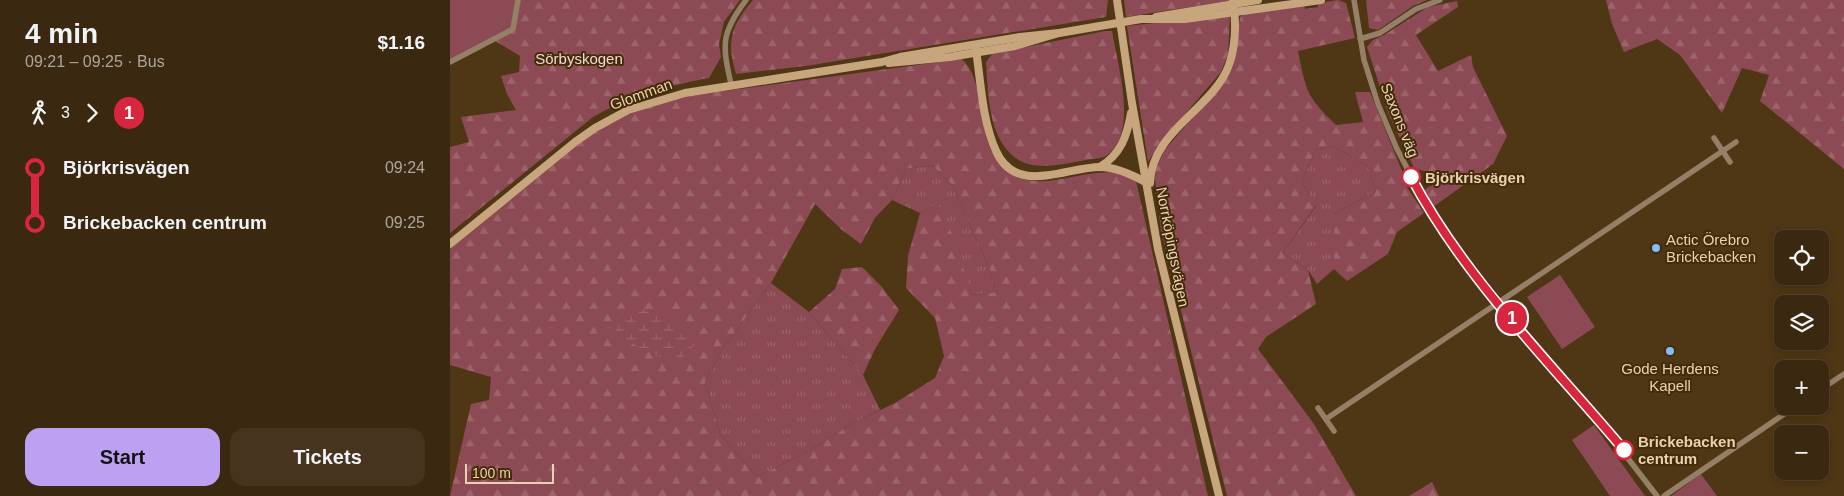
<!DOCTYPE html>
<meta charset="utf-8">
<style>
:root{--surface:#3b2810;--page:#46341e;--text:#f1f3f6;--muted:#aca69f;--line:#544430;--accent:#bca0f2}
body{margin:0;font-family:Helvetica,sans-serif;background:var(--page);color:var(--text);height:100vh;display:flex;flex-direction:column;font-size:19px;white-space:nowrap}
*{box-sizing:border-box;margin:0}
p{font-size:16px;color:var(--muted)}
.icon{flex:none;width:28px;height:28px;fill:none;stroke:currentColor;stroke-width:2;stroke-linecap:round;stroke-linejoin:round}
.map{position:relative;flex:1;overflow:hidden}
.panel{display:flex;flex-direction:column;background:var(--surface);width:450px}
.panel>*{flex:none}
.badge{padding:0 10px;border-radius:16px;font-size:18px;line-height:32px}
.controls{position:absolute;left:1324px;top:230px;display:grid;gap:10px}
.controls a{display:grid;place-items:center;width:55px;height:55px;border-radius:10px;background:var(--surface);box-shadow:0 2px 8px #0003,0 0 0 1px var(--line);font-size:25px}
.scale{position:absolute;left:15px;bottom:12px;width:89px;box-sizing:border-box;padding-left:5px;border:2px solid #ead0b2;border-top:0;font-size:14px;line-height:18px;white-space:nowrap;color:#ead0b2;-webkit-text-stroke:4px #442c09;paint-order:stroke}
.map>.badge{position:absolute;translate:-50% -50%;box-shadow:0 0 0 2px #fff}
.legs{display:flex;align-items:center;gap:8px;height:55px;padding:0 25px;font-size:16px}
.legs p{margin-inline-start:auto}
.head{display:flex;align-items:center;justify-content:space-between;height:85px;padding:0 25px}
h1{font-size:28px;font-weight:600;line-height:38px}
.primary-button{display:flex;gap:10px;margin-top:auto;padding:10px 25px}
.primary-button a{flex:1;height:58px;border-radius:15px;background:var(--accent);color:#111;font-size:20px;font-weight:600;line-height:58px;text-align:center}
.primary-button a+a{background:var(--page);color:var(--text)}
ul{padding:0 25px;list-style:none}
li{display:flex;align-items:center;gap:18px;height:55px;font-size:19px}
li i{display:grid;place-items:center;width:8px;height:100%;margin:0 6px;background:currentColor}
li i::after{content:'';width:12px;height:12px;margin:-6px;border:4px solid;border-radius:50%;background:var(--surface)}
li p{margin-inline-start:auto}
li:first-child i{background:linear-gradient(#0000 50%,currentColor 0)}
li:last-child i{background:linear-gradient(currentColor 50%,#0000 0)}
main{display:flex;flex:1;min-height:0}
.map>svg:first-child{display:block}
</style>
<main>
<section class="panel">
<div class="head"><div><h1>4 min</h1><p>09:21 – 09:25 · Bus</p></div><b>$1.16</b></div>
<div class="legs"><svg class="icon" aria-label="walk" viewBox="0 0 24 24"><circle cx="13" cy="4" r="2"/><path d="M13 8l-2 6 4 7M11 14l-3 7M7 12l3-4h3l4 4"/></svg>3<svg class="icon" aria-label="forward" viewBox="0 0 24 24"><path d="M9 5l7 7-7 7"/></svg><b class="badge" style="background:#d7263d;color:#fff">1</b></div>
<ul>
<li><i style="color:#d7263d"></i><b>Björkrisvägen</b><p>09:24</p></li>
<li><i style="color:#d7263d"></i><b>Brickebacken centrum</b><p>09:25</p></li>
</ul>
<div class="primary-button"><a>Start</a><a>Tickets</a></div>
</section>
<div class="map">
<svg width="1394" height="496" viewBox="0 0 1394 496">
<defs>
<pattern id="grass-tufts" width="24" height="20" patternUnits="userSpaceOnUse" patternTransform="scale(1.25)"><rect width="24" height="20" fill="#8b4a54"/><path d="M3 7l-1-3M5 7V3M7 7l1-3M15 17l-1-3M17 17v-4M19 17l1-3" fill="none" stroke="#9c636a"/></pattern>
<pattern id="forest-firs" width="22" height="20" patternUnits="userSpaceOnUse" patternTransform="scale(1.25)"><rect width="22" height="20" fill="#8b4a54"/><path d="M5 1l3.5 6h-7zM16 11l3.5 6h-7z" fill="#9c636a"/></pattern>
<pattern id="wetland-marsh" width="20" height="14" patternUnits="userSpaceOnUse" patternTransform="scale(1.25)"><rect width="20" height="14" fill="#8b4a54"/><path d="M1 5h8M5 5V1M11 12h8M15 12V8" fill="none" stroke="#9c636a"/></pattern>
</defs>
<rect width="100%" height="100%" fill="#4f3615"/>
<!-- grass -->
<g fill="url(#grass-tufts)">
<path d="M882,146L917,165L926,191L884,214V269L867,284L858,270L833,253L866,206L852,182L865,150Z"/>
<path d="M482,165L503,186L539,268L546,292L522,295L488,204L470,213L442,200L456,169Z"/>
<path d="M321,283L359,312L413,375L430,410L403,423L360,450L307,477L270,434L255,382L272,350Z"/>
</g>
<!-- forest -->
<g fill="url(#forest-firs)" fill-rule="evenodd">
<path d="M0,0H290L274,22L269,44L271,57L259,78C217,86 180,96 143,117L0,233V147L19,142L11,117L66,110L57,94L51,76L69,72L70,56L42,39Z"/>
<path d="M303,0H658L656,17L356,66L286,74C276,40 281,26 303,0Z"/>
<path d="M674,0H779V1L676,17Z"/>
<path d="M888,0L896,3L905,38L848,51C856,91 856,96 886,125L913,122L905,92H920L952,171L953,181L974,213L947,232L938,254L897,281L884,269V214L926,191L917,165L882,146L865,150L852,182L866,205L833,253L858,270L866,304L816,337L808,349L864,424L906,496H777L711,230L705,179L706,169L714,151L778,76L783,67L790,17L798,12L854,5L855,9L868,7V3Z"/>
<path d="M916,0H977L963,6L928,30L919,28Z"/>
<path d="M1156,0H1394V169L1310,101L1319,75L1292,68L1272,113L1230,55L1207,39L1174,52L1162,24Z"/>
<path d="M1007,1L1008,7L966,35L988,71L1021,55L1023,67L1057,136L1043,164L983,207L974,190L995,178L964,168L939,115L917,47L923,40L934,35L978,7Z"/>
<path d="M780,15L778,54L771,72L712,141L698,162L677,26Z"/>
<path d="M655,31H662C667,60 681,110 670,137C668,144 661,154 654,157C647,159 638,159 631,161C607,165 578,173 559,152C538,130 538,91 536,62L542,54Z"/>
<path d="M512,59C542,87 518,156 570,178C598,189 637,168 669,173C675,174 681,178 686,181L758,496H0L21,404L39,400L41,377L0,365V249C52,206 118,140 178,114C220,96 268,92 312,86C378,77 445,68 512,59ZM482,165L503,186L539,268L546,292L522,295L503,236L488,204L470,213L458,256L456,288L485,318L494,356L485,378L445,403L403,423L360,450L307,477L270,434L255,382L272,350L321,283L365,204L392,230L411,244L425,218L442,200L456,169Z"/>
<path d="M412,267L431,286L449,310L425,349L413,375L359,312L385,289L392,269Z"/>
<path d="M982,482L989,496H959Z"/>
</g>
<!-- wetland -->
<path fill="url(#wetland-marsh)" d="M181,308C203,309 252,322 241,353C236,355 228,360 222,360C213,360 172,340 166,333C166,319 168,314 181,308Z"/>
<!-- park -->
<g fill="#8b4a54">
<path d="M0,0H65L64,7L50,35L0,61Z"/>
<path d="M1110,275L1145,327L1112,349L1077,297Z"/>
<path d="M1144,425L1195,496H1160L1122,440Z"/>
<path d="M1251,474L1267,496H1221Z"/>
</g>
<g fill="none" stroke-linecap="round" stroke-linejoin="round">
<!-- street -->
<g stroke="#958067" stroke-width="5.5">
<path d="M904,0L914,60L928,104L947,149L979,210L1031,281L1139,408L1207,496"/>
<path d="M910,39L930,33L966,9L990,0"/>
<path d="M0,62L63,29L68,0"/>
<path d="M281,84C272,44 271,33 296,0"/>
<path d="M1264,138L1280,162"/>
<path d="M1370,390L1394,374"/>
<path d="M868,408L884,431"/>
<path d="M876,419L1286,142"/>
<path d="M1214,496L1346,406"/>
</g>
<!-- secondary -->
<g stroke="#c7a57d" stroke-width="8">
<path d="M667,0L682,103L708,249L769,496"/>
<path d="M706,17L808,0"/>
<path d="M526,50C531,83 532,120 546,151C566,196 616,167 650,167C666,167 683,175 697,183"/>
<path d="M439,63L500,57L565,46L609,33L691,19H735L871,0"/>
<path d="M650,167C671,154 677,136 681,113"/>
<path d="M700,183C702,130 763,109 779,65C786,45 786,20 783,0"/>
<path d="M0,244L125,142L145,128L178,110L235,93L432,62L450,57L570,37L609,33"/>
</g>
</g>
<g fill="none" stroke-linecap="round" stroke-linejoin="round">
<defs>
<path id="line-1" d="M961,177C1015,279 1100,362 1174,450"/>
</defs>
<!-- line-1 casing -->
<use href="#line-1" stroke="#fff" stroke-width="11"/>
<!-- line-1 -->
<use href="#line-1" stroke="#d7263d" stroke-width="8"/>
</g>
<!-- markers -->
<g fill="#fff" stroke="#d7263d" stroke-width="2.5">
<circle cx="961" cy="177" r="9"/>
<circle cx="1174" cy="450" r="9"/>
</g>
<g fill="#82bcfa" stroke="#442c09" stroke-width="2">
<circle cx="1206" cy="248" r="5"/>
<circle cx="1220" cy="351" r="5"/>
</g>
<g text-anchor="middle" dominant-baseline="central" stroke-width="4" stroke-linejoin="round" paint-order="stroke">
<!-- park labels -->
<g font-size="15" fill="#f4d7da" stroke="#442c09">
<text x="129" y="58">Sörbyskogen</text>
</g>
<!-- street labels -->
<g font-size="15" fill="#ead0b2" stroke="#442c09">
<text transform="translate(191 94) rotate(-20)">Glomman</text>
<text transform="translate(950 120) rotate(68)">Saxons väg</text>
<text transform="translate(723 247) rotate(79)">Norrköpingsvägen</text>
</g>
<!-- stop labels -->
<g font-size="15" font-weight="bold" fill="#ead0b2" stroke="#442c09" text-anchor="start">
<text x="975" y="177">Björkrisvägen</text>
<text x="1188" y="441">Brickebacken<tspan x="1188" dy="17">centrum</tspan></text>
</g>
<!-- poi labels -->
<g font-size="15" fill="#ead0b2" stroke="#442c09" text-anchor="start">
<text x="1216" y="239">Actic Örebro<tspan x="1216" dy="17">Brickebacken</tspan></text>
<text x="1220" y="368" text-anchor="middle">Gode Herdens<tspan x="1220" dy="17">Kapell</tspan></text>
</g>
</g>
</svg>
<div class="controls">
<a><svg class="icon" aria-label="locate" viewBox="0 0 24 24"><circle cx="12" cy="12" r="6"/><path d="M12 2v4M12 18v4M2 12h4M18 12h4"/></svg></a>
<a><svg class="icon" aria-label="layers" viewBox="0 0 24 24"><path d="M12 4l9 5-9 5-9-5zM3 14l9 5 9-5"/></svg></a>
<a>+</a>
<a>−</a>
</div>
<div class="scale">100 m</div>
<b class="badge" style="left:1062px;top:318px;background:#d7263d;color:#fff">1</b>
</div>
</main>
